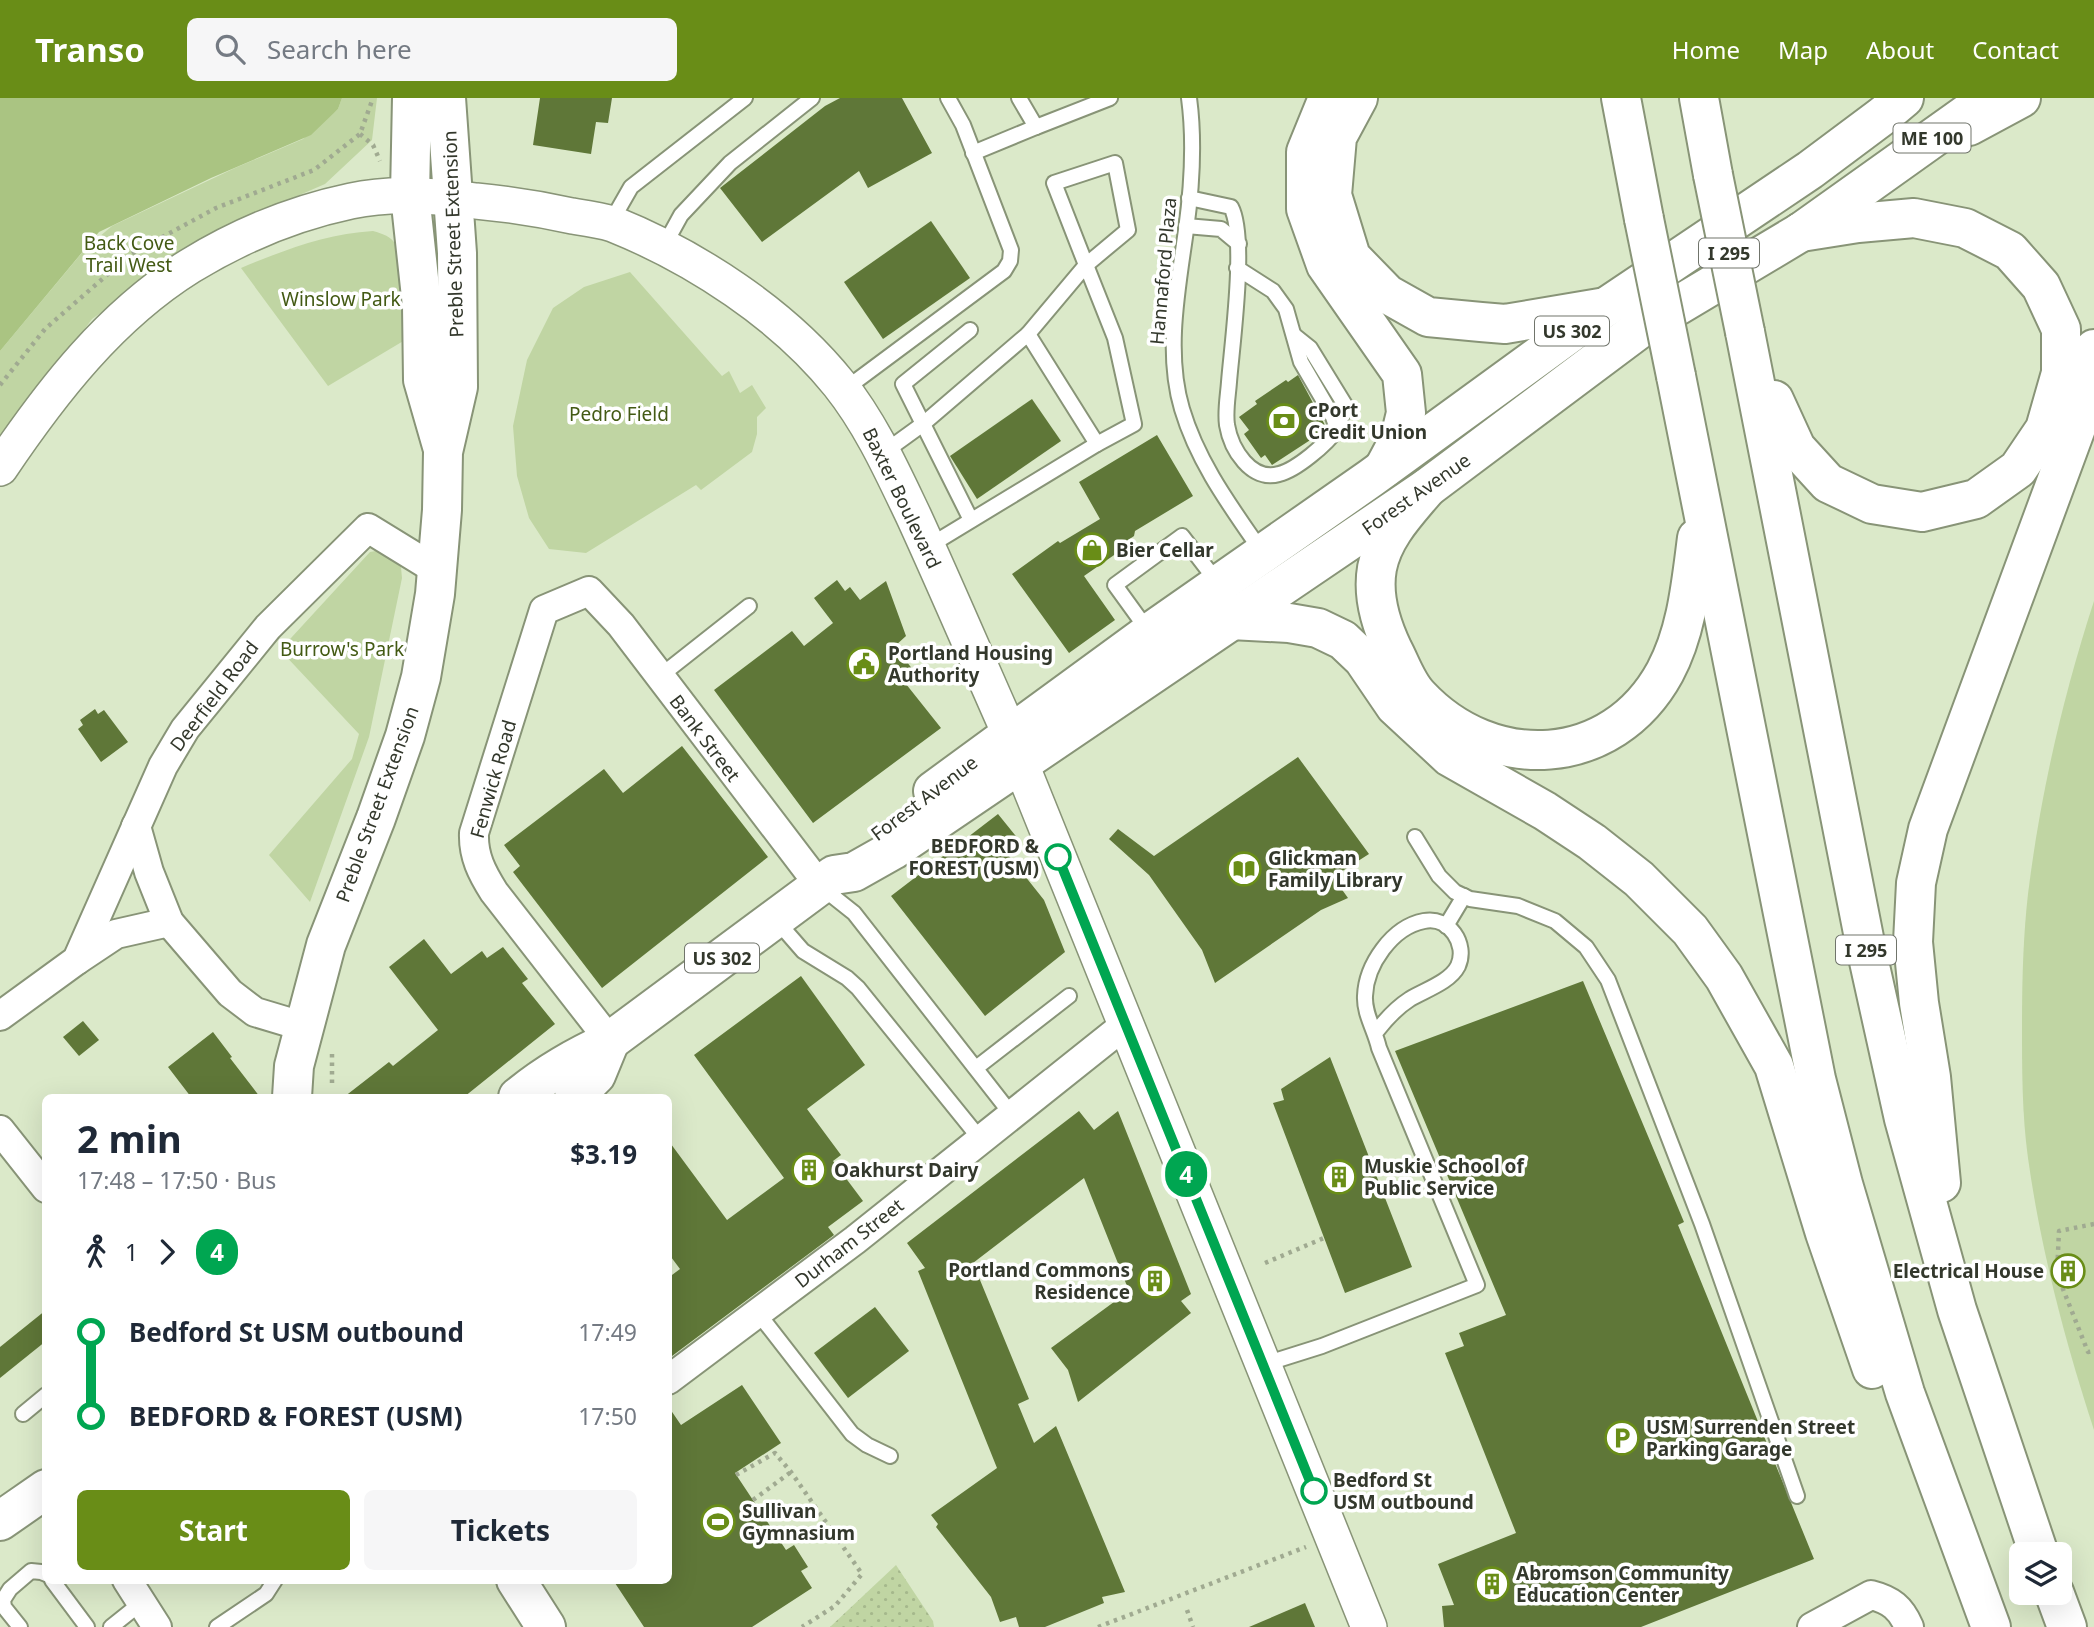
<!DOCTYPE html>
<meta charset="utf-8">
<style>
:root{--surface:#fff;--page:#f6f6f7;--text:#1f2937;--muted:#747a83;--accent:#698d17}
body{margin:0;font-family:"Noto Sans",sans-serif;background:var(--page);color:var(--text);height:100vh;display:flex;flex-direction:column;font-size:26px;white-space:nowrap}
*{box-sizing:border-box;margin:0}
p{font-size:23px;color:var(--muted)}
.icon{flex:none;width:38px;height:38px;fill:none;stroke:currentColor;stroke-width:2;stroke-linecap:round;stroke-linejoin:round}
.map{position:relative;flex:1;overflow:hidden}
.side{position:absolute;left:42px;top:996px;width:630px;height:490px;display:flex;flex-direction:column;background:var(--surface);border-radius:10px;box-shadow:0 7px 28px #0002}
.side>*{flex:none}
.badge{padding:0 14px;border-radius:23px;font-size:24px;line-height:46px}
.tools{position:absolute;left:2009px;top:1444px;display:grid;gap:14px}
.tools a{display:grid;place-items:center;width:63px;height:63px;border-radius:10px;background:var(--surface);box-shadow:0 7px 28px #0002;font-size:35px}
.map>.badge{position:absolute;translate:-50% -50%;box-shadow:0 0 0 4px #fff}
.legs{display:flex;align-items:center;gap:10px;height:77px;padding:0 35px;font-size:23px}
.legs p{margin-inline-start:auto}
.overview{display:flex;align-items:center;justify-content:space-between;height:119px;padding:0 35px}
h1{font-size:38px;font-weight:700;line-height:52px}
.primary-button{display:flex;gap:14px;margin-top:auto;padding:14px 35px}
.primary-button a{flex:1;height:80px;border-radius:10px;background:var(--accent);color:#fff;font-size:28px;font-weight:700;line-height:80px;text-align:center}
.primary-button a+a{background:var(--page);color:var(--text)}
ul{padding:0 35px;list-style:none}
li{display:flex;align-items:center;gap:24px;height:84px;font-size:26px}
li i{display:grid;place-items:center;width:10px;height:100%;margin:0 9px;background:currentColor}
li i::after{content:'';width:18px;height:18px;margin:-9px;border:5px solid;border-radius:50%;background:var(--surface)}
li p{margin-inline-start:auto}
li:first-child i{background:linear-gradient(#0000 50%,currentColor 0)}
li:last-child i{background:linear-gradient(currentColor 50%,#0000 0)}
header{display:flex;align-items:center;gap:42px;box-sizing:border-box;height:98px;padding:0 35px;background:var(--accent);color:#fff}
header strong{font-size:33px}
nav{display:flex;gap:38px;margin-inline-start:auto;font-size:24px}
.search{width:490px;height:63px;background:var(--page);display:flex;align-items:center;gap:18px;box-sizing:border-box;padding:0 24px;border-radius:10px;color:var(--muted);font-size:26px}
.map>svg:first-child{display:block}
</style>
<header>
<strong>Transo</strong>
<div class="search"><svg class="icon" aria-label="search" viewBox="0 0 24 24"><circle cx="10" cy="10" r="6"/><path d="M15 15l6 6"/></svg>Search here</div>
<nav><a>Home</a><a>Map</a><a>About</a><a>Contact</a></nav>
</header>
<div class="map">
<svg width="2094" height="1529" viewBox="0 0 2094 1529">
<defs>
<pattern id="garden-dots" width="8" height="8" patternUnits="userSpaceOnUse" patternTransform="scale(1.75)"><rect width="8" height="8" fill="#c0d5a3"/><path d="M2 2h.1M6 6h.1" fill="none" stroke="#a5b88c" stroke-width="1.8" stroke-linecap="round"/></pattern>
</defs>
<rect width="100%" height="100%" fill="#dbe9c9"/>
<!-- green -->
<g fill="#c0d5a3">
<path d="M342,0H377L372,42L325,86L265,112L196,147L92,221L0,345V253L86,150L112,128L235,70L303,41L338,11Z"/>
<path d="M373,133C383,136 391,138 396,147C406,164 404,220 405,242L328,288L241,170C284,152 326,136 373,133Z"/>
<path d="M630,174L722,278L729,273L740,295L752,287L766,310L757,319V336L752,354L701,392L696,387L586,455L549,451L529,420L517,378L513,328L527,262L553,210L584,189Z"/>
<path d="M387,451L400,459L402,480L369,639L310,804L269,757L352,661L359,636L280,552L370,454Z"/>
<path d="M2094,503V1332C2065,1243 2041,1153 2028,1060C2022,1017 2022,972 2022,928C2022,885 2023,840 2028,796C2040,698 2063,598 2094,503Z"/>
</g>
<!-- garden -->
<path fill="url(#garden-dots)" d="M896,1467L933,1523L934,1529H830Z"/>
<!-- water -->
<path fill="#aac482" d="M0,0H342L338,11L311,37L211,80L99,134L0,253Z"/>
<!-- building -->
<g fill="#5f7738">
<path d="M540,0H612L608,25L596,24L591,56L533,47Z"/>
<path d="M840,0H902L932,55L868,90L859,73L762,144L720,90L825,8Z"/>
<path d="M931,123L970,180L883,241L844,184Z"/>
<path d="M1298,277L1326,329L1321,335L1272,367L1265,357L1261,360L1244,336L1249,332L1239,319L1257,306L1255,303L1286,282L1288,284Z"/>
<path d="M1032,301L1061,343L977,401L950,358Z"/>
<path d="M1157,337L1193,398L1135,433L1134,438L1118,449L1117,455L1084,478L1115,522L1069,555L1012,476L1058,443L1060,445L1100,421L1079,384Z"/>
<path d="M837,482L845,493L850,489L860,502L886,483L906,538L895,548L913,572L902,581L941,630L813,725L714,592L792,533L804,548L833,525L814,500Z"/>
<path d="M95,611L98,616L104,612L128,644L101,664L78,631L83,627L80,622Z"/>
<path d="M682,648L768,759L602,890L513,774L520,768L504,747L604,671L623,695Z"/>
<path d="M1298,659L1369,756L1333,779L1348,800L1321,812L1215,885L1202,852L1149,777L1109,741L1118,731L1154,758Z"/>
<path d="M998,716L1019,742L1005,753L1044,802L1065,854L985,918L891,798Z"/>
<path d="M424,841L451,876L482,853L487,860L503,849L528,881L522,885L555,926L464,999H344L389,964L393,968L438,932L389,869Z"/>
<path d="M801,878L865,967L807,1011L841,1057L833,1063L863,1103L828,1129L834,1137L668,1261V1180L680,1171L668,1155V1042L727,1122L784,1080L694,957Z"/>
<path d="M1583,883L1684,1124L1678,1127L1814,1461L1641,1529H1444L1442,1508L1454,1507L1438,1466L1516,1435L1445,1255L1464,1248L1459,1235L1506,1217L1395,953Z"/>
<path d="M83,923L99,942L79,958L63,939Z"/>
<path d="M213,934L232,959L230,960L260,999H191L168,969Z"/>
<path d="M1330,959L1412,1169L1345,1195L1273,1005L1284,1002L1281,991Z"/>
<path d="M1079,1013L1094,1032L1118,1013L1191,1196L1181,1203L1191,1215L1078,1304L1068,1272L1051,1250L1129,1193L1084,1080L973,1165L1029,1301L1018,1306L1034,1345L1056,1328L1125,1494L1102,1499L1104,1505L1045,1529H1019L1016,1519L1000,1524L991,1499L936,1429L938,1426L931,1417L997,1370L918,1173L925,1170L907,1145Z"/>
<path d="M875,1209L909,1253L848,1300L814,1255Z"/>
<path d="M46,1212V1243L0,1280V1249Z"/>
<path d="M742,1287L781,1345L735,1375L786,1452L794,1447L808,1469L801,1473L812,1490L752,1529H644L613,1482H668V1308L681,1327Z"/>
<path d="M1305,1505L1315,1529H1249Z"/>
</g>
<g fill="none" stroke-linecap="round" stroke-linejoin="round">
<defs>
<g id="service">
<path d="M1189,0C1195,44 1192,88 1186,132C1178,190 1165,254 1182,311C1198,365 1231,409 1262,454"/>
<path d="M1036,29L1110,0"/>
<path d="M973,55L1036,29L1019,0"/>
<path d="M1115,65L1128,132L1086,167L1054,85Z"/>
<path d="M1189,100L1231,109C1247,139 1232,246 1229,284C1228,298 1225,313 1227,327C1231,351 1251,384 1279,376C1296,372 1327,346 1337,331L1333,319L1301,264L1286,211L1273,193L1237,170"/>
<path d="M611,124L631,89L745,0"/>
<path d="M1186,128L1221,131L1239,146"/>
<path d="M664,148L681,117L730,65L812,0"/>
<path d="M970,232L903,286L971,422"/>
<path d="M1028,236L1086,167L1115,240L1134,326L1097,346"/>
<path d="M1295,238L1310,250L1345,307L1337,331"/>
<path d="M844,292L1004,173L1010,163L1011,152L963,27L948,0"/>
<path d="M883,355L923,326L1028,236L1097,346L929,448"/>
<path d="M1149,534L1115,487L1182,438L1218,485"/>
<path d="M659,579L749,508"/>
<path d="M1415,739L1439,778L1455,794L1470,801L1518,808L1555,823L1586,849L1608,882L1702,1126L1797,1398"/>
<path d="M820,788L854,815L1012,1017"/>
<path d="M776,822L803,853L847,880L858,890L981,1042"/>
<path d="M1446,828L1464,798"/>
<path d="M976,970L1069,898"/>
<path d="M758,1215L852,1336L867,1347L890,1358"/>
<path d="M1265,1266L1322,1248L1477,1187L1379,950C1375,932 1364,916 1365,898C1366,867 1392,829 1424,823C1449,818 1468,846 1458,868C1450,884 1425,892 1410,901C1396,910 1386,921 1376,934"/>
<path d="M23,1316L46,1297"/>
<path d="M52,1482L87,1529"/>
<path d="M20,1529L4,1509L3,1502L10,1491L31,1473L41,1474L46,1476"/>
<path d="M111,1529L141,1505"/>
<path d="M217,1529L266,1496L275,1482"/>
</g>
<g id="minor">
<path d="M136,728L149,774L169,824L230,895L255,914L305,929"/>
<path d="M77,862L116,836L169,824"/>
<path d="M0,918L77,862L163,668L185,631L268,529L368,430L438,473"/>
<path d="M610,943L494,794C482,775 473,758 474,735L544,512L589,493L621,527L820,788"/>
<path d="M0,1032L46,1090"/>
<path d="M668,1282L855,1142L1126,926"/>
<path d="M127,1482L157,1529"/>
<path d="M1812,1529L1871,1497C1891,1502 1901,1510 1909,1529"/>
</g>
<g id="tertiary">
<path d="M0,370C52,293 110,218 190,168C239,138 294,115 351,103C391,94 435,98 476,103C508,106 540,111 572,118C585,120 600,122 613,126C695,159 783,216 839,286C871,326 892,373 914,419C947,491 978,564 1010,636"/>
<path d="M1020,664L1369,1529"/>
</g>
<g id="secondary">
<path d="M412,0L410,97L422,208L423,282L442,348"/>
<path d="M292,999L294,968L326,847L376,720L405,638L421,579L435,496L442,412L443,354L458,289L457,155L446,0"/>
<path d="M516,1482L546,1529"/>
</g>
<g id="primary">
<path d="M1969,28L2021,0"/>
<path d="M1801,134L1989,0"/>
</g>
<g id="trunk">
<path d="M933,693L1149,535L1371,380L1606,209L1810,72L1885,16"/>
<path d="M518,999C547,975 576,959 610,943L834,777L854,774L893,752L1427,390L1642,229L1801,134"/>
<path d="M574,999L596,977L610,943"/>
<path d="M0,1423L46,1391"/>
</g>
<g id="motorway">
<path d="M1328,0L1306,54V111L1326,167L1402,276L1406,315L1400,340L1384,370"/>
<path d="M1358,0L1337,39L1332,97L1351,159L1387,196L1428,219L1481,224L1505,226L1606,209"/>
<path d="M1621,0L1644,121"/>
<path d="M1699,0L1713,77"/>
<path d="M1885,16L1904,0"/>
<path d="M1745,234L1866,850L1904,1021L1957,1212L2039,1456"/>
<path d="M1676,278L1816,981L1843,1086L1905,1295L1991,1529"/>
<path d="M1774,302L1796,350L1828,385L1872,406L1922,414L1976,401L2018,371L2045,331L2061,275V231L2041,188L2010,153L1965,130L1914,120L1858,125L1801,134"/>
<path d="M1427,390C1407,414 1383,438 1377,470C1372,498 1381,527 1393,552C1401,567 1407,586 1419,598C1492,676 1612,671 1665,574C1687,533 1691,486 1697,440"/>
<path d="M1231,522L1289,525L1318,530L1343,542L1363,561L1395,608L1450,659L1545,713L1592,744L1639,781L1690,832L1724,879L1774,968L1825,1135L1872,1271"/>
<path d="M1941,1085L1931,979L1919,905L1913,844L1916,785L1928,731L2086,303L2094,251"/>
<path d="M2054,1494L2067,1529"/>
</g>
</defs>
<!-- service casing -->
<use href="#service" stroke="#889477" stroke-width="18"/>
<!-- minor casing -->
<use href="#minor" stroke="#889477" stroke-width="32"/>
<!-- tertiary casing -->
<use href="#tertiary" stroke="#889477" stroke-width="38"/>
<!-- secondary casing -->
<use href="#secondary" stroke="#889477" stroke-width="42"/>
<!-- primary casing -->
<use href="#primary" stroke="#889477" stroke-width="42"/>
<!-- trunk casing -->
<use href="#trunk" stroke="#889477" stroke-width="42"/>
<!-- motorway casing -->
<use href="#motorway" stroke="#889477" stroke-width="42"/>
<!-- path -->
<g stroke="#a0aa91" stroke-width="4.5" stroke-dasharray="3.5 5" stroke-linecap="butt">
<path d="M360,36L373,47L380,63"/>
<path d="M0,287L45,231L131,156L216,110L314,72L360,36L373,0"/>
<path d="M332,985V951"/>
<path d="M2094,1126L2059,1133L2057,1176L2088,1254L2094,1253"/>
<path d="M1265,1165L1324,1140"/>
<path d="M736,1377L775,1355L791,1374L862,1476L835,1508L802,1529"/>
<path d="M753,1402L791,1374"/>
<path d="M1187,1512L1193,1529"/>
<path d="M1098,1529L1306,1449"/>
</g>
<!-- service -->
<use href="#service" stroke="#fff" stroke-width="14"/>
<!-- minor -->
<use href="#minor" stroke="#fff" stroke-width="28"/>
<!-- tertiary -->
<use href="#tertiary" stroke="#fff" stroke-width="35"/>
<!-- secondary -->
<use href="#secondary" stroke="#fff" stroke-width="38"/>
<!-- primary -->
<use href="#primary" stroke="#fff" stroke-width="38"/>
<!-- trunk -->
<use href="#trunk" stroke="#fff" stroke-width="38"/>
<!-- motorway -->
<use href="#motorway" stroke="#fff" stroke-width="38"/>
<defs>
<g id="motorway-bridge">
<path d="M1713,77L1745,234"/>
<path d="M1644,121L1676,278"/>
</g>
</defs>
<!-- motorway-bridge casing -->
<use href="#motorway-bridge" stroke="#889477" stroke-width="42" stroke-linecap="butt"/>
<!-- motorway-bridge -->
<use href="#motorway-bridge" stroke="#fff" stroke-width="38"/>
</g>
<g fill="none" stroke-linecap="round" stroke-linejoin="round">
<defs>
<path id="line-1" d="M1058,759L1314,1393"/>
</defs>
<!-- line-1 casing -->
<use href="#line-1" stroke="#fff" stroke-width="16"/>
<!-- line-1 -->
<use href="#line-1" stroke="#00a651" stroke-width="10"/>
</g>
<!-- icons -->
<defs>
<symbol id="bank-ring" viewBox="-11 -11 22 22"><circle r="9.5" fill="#fff" stroke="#698d17" stroke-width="1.5"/><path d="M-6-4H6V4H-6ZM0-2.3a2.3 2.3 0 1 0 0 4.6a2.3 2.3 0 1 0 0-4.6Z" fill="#698d17"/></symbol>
<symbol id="shop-ring" viewBox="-11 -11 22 22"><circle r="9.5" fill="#fff" stroke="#698d17" stroke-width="1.5"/><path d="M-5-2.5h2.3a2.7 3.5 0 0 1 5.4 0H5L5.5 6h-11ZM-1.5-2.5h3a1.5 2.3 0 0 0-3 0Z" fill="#698d17"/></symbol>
<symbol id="civic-ring" viewBox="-11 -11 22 22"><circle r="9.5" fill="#fff" stroke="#698d17" stroke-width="1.5"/><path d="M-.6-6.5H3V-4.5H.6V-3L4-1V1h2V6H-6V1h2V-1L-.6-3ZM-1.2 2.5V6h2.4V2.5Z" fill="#698d17"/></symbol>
<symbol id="library-ring" viewBox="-11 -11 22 22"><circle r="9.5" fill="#fff" stroke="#698d17" stroke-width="1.5"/><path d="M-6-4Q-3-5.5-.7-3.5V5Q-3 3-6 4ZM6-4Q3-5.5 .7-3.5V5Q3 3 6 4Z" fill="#698d17"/></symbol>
<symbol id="building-ring" viewBox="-11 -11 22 22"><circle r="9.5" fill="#fff" stroke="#698d17" stroke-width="1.5"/><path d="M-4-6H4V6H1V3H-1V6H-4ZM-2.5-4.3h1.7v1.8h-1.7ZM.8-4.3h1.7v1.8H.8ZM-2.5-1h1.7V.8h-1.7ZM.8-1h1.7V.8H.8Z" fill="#698d17"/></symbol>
<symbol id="parking-ring" viewBox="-11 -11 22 22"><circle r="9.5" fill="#fff" stroke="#698d17" stroke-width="1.5"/><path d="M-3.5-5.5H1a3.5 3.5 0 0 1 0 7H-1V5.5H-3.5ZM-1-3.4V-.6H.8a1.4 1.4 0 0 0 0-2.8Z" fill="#698d17"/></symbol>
<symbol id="stadium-ring" viewBox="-11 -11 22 22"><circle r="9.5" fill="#fff" stroke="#698d17" stroke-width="1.5"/><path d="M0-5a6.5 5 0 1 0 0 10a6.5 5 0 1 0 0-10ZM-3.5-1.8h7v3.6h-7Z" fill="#698d17"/></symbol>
</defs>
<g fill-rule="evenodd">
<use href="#bank-ring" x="1265" y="304" width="38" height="38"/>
<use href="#shop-ring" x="1073" y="433" width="38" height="38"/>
<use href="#civic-ring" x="845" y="547" width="38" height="38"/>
<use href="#library-ring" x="1225" y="752" width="38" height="38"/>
<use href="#building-ring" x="790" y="1053" width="38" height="38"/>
<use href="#building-ring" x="1320" y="1060" width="38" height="38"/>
<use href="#building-ring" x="2049" y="1154" width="38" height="38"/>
<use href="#building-ring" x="1136" y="1164" width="38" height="38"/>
<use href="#parking-ring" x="1603" y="1321" width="38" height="38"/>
<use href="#stadium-ring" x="699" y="1405" width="38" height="38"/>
<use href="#building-ring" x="1473" y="1467" width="38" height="38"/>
</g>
<!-- markers -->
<g fill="#fff" stroke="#00a651" stroke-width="3.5">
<circle cx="1058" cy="759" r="12"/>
<circle cx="1314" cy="1393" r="12"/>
</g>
<g text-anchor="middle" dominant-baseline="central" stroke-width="7" stroke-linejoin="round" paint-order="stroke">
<!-- shield labels -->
<g fill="#fff" stroke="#70746b" stroke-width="2">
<rect x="1893.5" y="25.5" width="77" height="29" rx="5"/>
<rect x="1699" y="140.5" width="60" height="29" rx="5"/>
<rect x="1535" y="218.5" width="74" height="29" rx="5"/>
<rect x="1836" y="837.5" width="60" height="29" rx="5"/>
<rect x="685" y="845.5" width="74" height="29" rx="5"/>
</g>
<g font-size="18" font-weight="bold" fill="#33382c">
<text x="1932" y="40">ME 100</text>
<text x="1729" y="155">I 295</text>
<text x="1572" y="233">US 302</text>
<text x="1866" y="852">I 295</text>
<text x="722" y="860">US 302</text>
</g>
<!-- street labels -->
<g font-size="19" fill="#33382c" stroke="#fff">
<text transform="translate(453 136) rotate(-92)">Preble Street Extension</text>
<text transform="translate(1163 173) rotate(-85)">Hannaford Plaza</text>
<text transform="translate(1416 396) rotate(-35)">Forest Avenue</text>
<text transform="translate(902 400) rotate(64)">Baxter Boulevard</text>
<text transform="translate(214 598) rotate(-53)">Deerfield Road</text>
<text transform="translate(705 640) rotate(53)">Bank Street</text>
<text transform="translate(493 681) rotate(-74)">Fenwick Road</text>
<text transform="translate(924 700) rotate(-37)">Forest Avenue</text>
<text transform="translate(377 706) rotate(-70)">Preble Street Extension</text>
<text transform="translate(849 1145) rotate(-38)">Durham Street</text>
</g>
<!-- park labels -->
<g font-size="19" fill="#435a14" stroke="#fff">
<text x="129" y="145">Back Cove<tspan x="129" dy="22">Trail West</tspan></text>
<text x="341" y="201">Winslow Park</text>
<text x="619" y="316">Pedro Field</text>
<text x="342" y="551">Burrow's Park</text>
</g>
<!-- poi labels -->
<g font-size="19" font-weight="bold" fill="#33382c" stroke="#fff" text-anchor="start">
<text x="1308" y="312">cPort<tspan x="1308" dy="22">Credit Union</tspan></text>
<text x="1116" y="452">Bier Cellar</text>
<text x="888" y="555">Portland Housing<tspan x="888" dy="22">Authority</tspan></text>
<text x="1268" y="760">Glickman<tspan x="1268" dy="22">Family Library</tspan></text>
<text x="1364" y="1068">Muskie School of<tspan x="1364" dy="22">Public Service</tspan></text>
<text x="834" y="1072">Oakhurst Dairy</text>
<text x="1130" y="1172" text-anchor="end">Portland Commons<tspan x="1130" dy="22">Residence</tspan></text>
<text x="2044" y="1173" text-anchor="end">Electrical House</text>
<text x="1646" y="1329">USM Surrenden Street<tspan x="1646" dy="22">Parking Garage</tspan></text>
<text x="742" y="1413">Sullivan<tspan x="742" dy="22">Gymnasium</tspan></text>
<text x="1516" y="1475">Abromson Community<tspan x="1516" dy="22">Education Center</tspan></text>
</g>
<!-- stop labels -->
<g font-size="19" font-weight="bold" fill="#33382c" stroke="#fff" text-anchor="end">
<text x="1039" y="748">BEDFORD &amp;<tspan x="1039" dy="22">FOREST (USM)</tspan></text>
<text x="1333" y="1382" text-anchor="start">Bedford St<tspan x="1333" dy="22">USM outbound</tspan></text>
</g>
</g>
</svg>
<div class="tools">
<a><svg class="icon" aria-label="layers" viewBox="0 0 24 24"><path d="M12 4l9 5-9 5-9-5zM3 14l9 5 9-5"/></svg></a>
</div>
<b class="badge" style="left:1186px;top:1076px;background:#00a651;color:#fff">4</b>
<section class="side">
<div class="overview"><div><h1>2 min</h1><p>17:48 – 17:50 · Bus</p></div><b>$3.19</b></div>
<div class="legs"><svg class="icon" aria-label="walk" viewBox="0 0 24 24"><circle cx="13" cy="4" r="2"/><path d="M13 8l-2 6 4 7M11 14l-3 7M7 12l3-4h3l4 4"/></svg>1<svg class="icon" aria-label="forward" viewBox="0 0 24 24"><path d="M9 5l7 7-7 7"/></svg><b class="badge" style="background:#00a651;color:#fff">4</b></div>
<ul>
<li><i style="color:#00a651"></i><b>Bedford St USM outbound</b><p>17:49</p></li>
<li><i style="color:#00a651"></i><b>BEDFORD &amp; FOREST (USM)</b><p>17:50</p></li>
</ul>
<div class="primary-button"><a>Start</a><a>Tickets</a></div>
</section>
</div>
